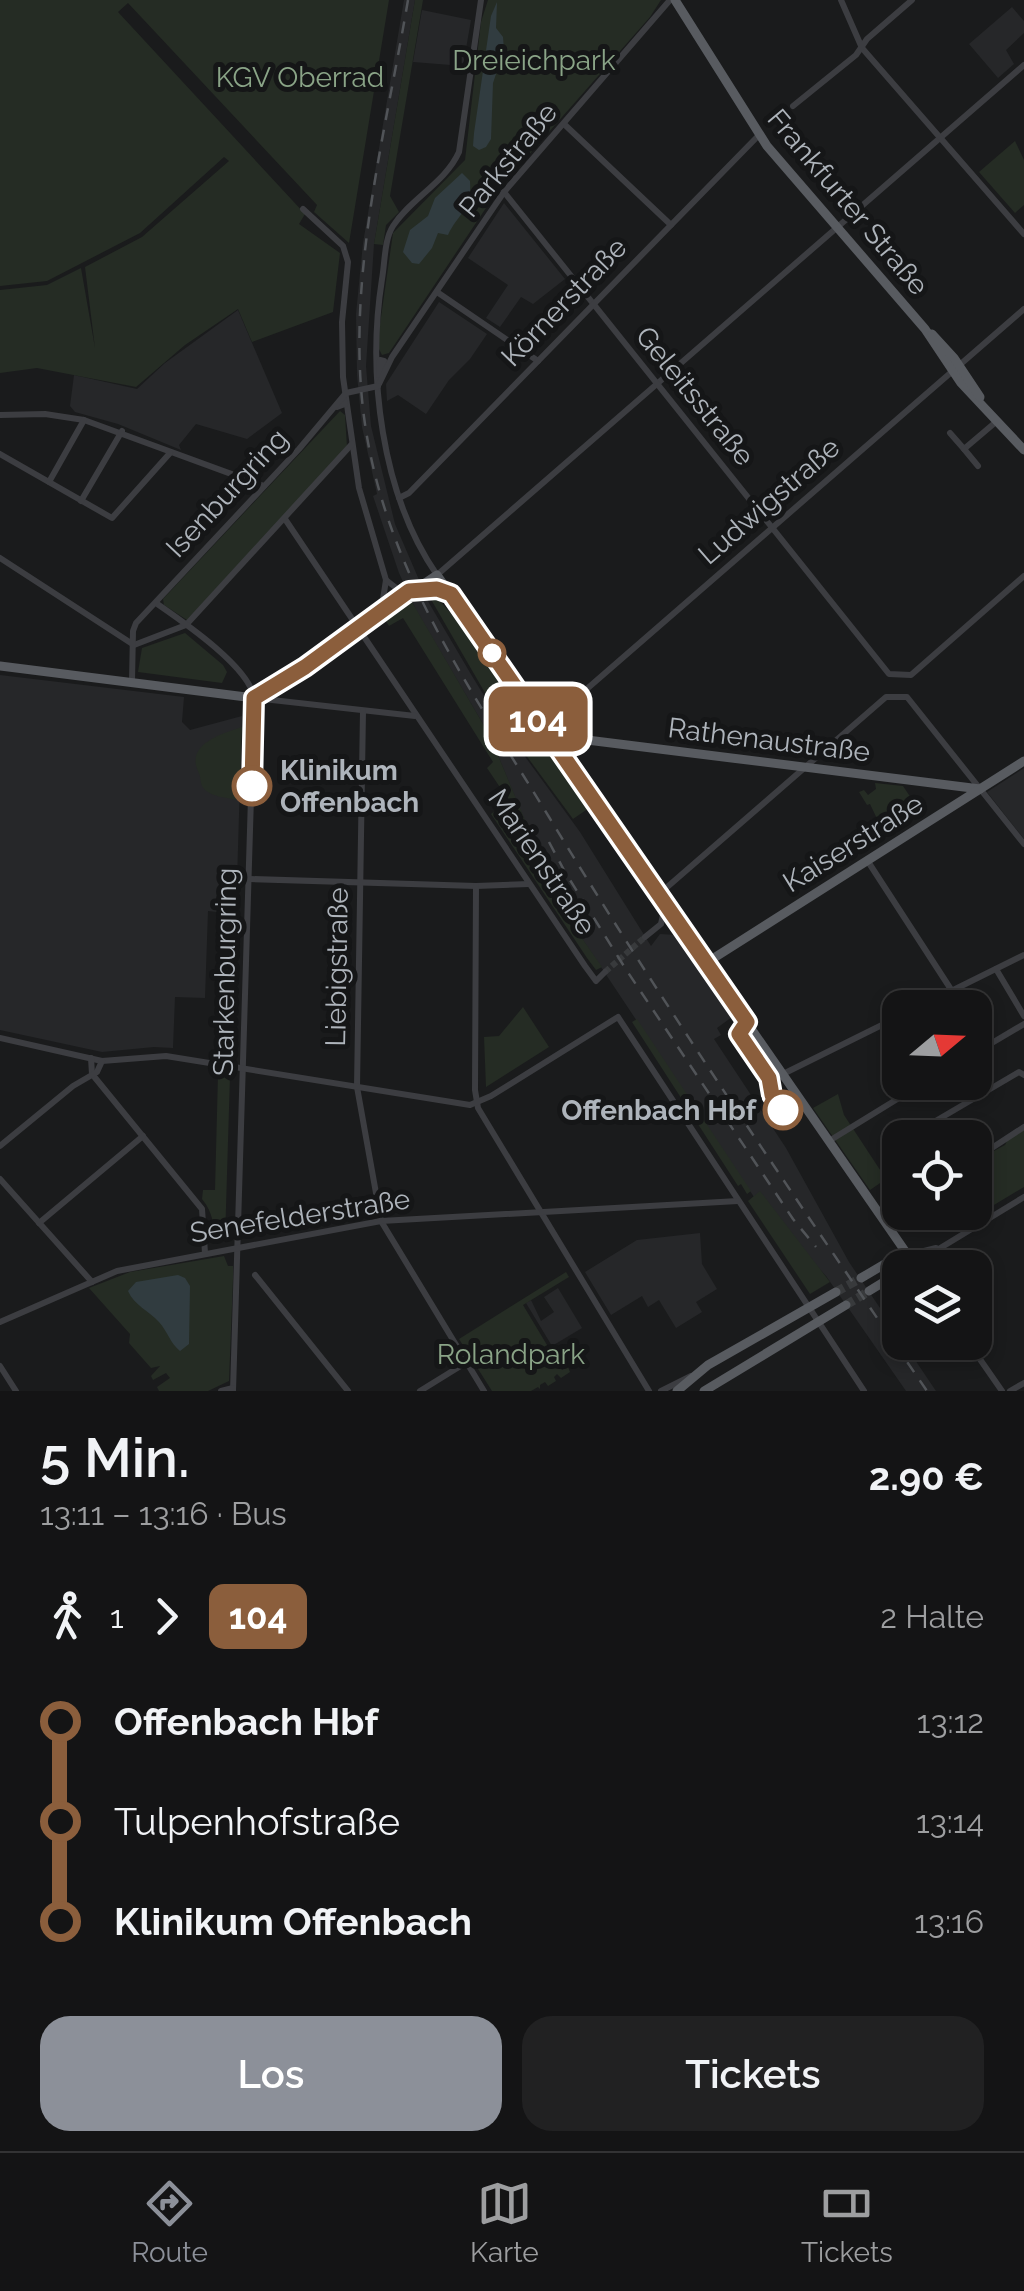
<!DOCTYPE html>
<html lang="de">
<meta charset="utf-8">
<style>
:root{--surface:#141415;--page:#212122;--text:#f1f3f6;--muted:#9d9ea0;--line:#333334;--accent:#8c9099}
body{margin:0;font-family:Raleway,sans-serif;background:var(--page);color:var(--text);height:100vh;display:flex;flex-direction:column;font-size:38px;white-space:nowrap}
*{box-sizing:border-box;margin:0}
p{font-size:32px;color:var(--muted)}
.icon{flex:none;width:55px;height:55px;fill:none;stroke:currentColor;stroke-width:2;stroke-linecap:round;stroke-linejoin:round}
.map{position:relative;height:1391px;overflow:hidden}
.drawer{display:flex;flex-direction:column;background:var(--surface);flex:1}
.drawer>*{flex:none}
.badge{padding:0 20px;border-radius:15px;font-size:35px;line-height:65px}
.needle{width:65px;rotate:71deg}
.tools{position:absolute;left:882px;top:990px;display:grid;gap:20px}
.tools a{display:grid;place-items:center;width:110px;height:110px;border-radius:20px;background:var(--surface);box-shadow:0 5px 15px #0003,0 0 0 2px var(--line);font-size:50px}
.map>.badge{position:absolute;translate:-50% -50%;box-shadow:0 0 0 5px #fff}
.legs{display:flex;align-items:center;gap:15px;height:110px;padding:0 40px;font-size:32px}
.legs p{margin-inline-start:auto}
.head{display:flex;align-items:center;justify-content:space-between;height:170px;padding:0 40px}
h1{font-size:55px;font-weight:600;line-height:75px}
.button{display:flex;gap:20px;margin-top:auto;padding:20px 40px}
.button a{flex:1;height:115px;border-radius:30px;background:var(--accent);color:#fff;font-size:40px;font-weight:600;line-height:115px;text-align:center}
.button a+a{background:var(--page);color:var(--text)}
ul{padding:0 40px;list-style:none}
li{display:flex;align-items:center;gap:35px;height:100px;font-size:38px}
li i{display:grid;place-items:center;width:15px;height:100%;margin:0 12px;background:currentColor}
li i::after{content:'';width:25px;height:25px;margin:-12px;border:8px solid;border-radius:50%;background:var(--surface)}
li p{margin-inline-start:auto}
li:first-child i{background:linear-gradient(#0000 50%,currentColor 0)}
li:last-child i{background:linear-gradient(currentColor 50%,#0000 0)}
.tab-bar{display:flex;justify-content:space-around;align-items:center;height:140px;border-top:2px solid var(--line);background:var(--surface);font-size:28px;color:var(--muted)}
.tab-bar a{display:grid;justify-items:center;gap:5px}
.tab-bar .current{color:var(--accent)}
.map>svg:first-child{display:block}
</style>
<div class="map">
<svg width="1024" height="1391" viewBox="0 0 1024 1391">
<rect width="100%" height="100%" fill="#1a1b1c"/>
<!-- built -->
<g fill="#262729">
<path d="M404,0H415L374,244L366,366L371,426L395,524L429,603L472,676L502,725L580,832L651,946L660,934L676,935L732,1017L717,1028L721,1035L714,1039L786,1148L849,1262L936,1391H906L826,1276L760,1206L577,931L547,875L490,736L416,610L399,573L373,496L377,494L362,427L357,375L356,314L363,243Z"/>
<path d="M1012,7L1024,21V33L1006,50L1014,64L998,78L969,44Z"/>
<path d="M422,10L471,20L463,66L413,62Z"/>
<path d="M504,203L565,279L533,304L521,297L500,327L486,318L508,285L468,258Z"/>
<path d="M439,302L487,334L470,359L449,380L426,414L398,395L387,401L386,384Z"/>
<path d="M238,310L282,413L247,439L196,424L179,445L181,450L118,424L75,412L70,406L74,375L137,389L165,363Z"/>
<path d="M0,675L184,697L182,722L190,730L242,716L236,914L208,911L205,998L175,997L173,1048L154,1047L102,1052L0,1030Z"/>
<path d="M1024,768V839L987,792Z"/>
<path d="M700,1233L702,1264L717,1289L696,1302L702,1312L676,1328L659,1300L648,1307L642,1296L611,1315L585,1272L637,1240Z"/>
<path d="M558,1288L582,1328L552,1346L526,1303L531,1300L541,1321L554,1312L544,1297Z"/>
</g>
<!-- green -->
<g fill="#252c24">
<path d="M0,0H389L349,243L314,212L317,205L128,3L118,12L305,214L299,224L340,253L333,312L252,342L238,309L185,345L136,387L37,368L0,373V290L47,285L81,268L95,348L85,267L142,237L229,161L224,157L140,233L47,281L0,286Z"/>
<path d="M415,0H423L390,196L399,212L386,225L383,245L374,244Z"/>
<path d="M488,0H661L650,17L498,190L389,353L382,355L377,345L393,233L465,160L481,22Z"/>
<path d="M1015,141L1024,160V205L1015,213L979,172Z"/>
<path d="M340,411L345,415L347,447L187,620L164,605L163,599Z"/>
<path d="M429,596L436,597L458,621L589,808L573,819L503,724Z"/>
<path d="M412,602L490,736L548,875L577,931L602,967L596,970L587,958L491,814L496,810L510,828L522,820L487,768L493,762L403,618L389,626L385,620Z"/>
<path d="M185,633L223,665L227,672L222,683L138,672L142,648Z"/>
<path d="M242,727L239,800C228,798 208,797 202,786C200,781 201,776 198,771C186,745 220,734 242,727Z"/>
<path d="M875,783L903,786L911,798L905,801L908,806L880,825L870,804L867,805L859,792L864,790L868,795L876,789Z"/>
<path d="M221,914H236L231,1058L219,1056L223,933L218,932L223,922Z"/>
<path d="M523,1007L549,1047L486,1087L484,1037L499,1036Z"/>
<path d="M637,1019L751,1191L747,1194L741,1184L738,1186L632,1022Z"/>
<path d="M218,1074L230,1076L225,1240L221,1242C212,1227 214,1213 202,1199L203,1190H215Z"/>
<path d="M838,1094L844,1115L886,1179L870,1190L813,1108Z"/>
<path d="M1024,1129V1187L984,1211L975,1194V1161L1005,1145L1008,1139Z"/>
<path d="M760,1191L830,1282L810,1294L748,1201Z"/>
<path d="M224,1256L228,1266H233V1279L229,1381L208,1391H159L157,1387L170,1378L166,1373L153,1380L151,1376L160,1366L151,1368L129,1343L130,1334L89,1288L130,1272Z"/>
<path d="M566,1272L569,1277L523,1305L562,1370L568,1367L570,1372L561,1378L557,1374L554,1377L556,1381L548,1386L545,1382L540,1385V1389L538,1387L531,1391H492L459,1339Z"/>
</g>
<!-- water -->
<g fill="#313c40">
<path d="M497,2L496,28L503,37L504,50L493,83L491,139L486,147L479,150L473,146L474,133L491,16Z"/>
<path d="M462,173L470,181C472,211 459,212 448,235L438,233L432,248L419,264L412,263L403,252L410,230L428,216L435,198Z"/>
<path d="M178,1275L185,1278L190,1286L189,1344L180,1351C170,1343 168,1332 159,1322C149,1311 134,1305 128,1291L136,1282Z"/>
</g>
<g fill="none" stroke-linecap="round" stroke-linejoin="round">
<!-- minor-tunnel -->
<path stroke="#383a3c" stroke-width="6" stroke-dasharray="6 3" stroke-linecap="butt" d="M605,972L645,937"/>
<!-- major-tunnel -->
<g stroke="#383a3c" stroke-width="9" stroke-dasharray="9 4.5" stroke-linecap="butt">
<path d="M836,1292L861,1278"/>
<path d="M846,1305L869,1291"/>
</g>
<!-- minor -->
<g stroke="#3c3d41" stroke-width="6">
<path d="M481,0L459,152C445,183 411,198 393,226C384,240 385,263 382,279C367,374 381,494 437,575L1024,65"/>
<path d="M841,0L862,48L1024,234"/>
<path d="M793,106L856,55L867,39L912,0"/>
<path d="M564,124L671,225"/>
<path d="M504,192L889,674L911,675L1024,576"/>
<path d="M303,209L343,246L348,262L342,322L343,377L359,488L386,580L381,612"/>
<path d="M437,292L538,361"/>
<path d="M380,360L384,361L379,375Z"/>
<path d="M379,384L392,357L504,192L670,0"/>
<path d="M344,400L345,404L337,407Z"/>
<path d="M0,415L45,414L84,420L264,486"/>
<path d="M950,433L964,449L997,421"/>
<path d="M964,449L978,466"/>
<path d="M0,454L112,518L170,453"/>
<path d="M49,482L84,420"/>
<path d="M399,498L409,493L759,135"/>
<path d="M81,501L122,431"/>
<path d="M285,519L585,966L596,981L605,972"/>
<path d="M0,558L134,645L186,625L352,444"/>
<path d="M386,580L404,594"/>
<path d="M434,584L435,587H428V586Z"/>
<path d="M156,603C182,621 250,667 254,698L233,1391"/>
<path d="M132,681L133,631L136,623L299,449L346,393L378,386"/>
<path d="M254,698L415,716"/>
<path d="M363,711L357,1087L381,1221L484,1391"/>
<path d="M543,727L1024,309"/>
<path d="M867,860L952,991"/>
<path d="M250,879L476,886L529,884"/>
<path d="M476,886L475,1090L478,1108L649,1391"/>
<path d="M658,895L886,697H907L1024,844"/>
<path d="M645,937L661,924L665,906"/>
<path d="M996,969L1024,1016"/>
<path d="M917,1008L1024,955"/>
<path d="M0,1038L102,1061L166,1056L470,1105L491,1096L618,1017L864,1391"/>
<path d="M975,1053L1024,1024"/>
<path d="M91,1058L92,1074L202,1209L205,1253"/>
<path d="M783,1074L900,1016"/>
<path d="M922,1129L1019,1072L1024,1075"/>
<path d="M829,1141L925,1082"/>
<path d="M0,1146L73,1086L97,1072L102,1061"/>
<path d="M975,1159L1024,1127"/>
<path d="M0,1179L92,1282"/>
<path d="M975,1198L979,1205L975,1207"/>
<path d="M39,1223L143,1136"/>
<path d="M908,1255L936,1248"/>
<path d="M917,1268L914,1264L1024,1197"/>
<path d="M255,1275L348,1391"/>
<path d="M0,1322L117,1271L381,1221L738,1201"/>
<path d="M968,1342L1002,1391"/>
<path d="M0,1366L16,1391"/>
<path d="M221,1391L233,1388"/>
<path d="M420,1391L467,1362"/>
<path d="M661,1391L691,1376"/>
<path d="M1010,1391L1024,1383"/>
</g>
<!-- major -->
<g stroke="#585b60" stroke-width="9">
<path d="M675,0L767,146L925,329L961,383L1024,450"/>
<path d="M932,334L954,358L980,397"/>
<path d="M417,590L437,589L451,594"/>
<path d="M0,666L254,698L437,575L914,1264L908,1268"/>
<path d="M553,741L563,737L980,789"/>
<path d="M706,963L1024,761"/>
<path d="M861,1278L890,1261L908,1255"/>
<path d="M869,1291L900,1272"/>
<path d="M677,1391L708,1365L836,1292"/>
<path d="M704,1391L846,1305"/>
</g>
<!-- rail -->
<g stroke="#515458" stroke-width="2.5" stroke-dasharray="12 10" stroke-linecap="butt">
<path d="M408,0C385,136 346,279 364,417C384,569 472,691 549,817C668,1013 798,1202 927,1391"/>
<path d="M549,842L565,872L627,971L793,1219L816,1247"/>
</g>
</g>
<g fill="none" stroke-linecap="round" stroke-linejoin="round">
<defs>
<path id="line-1" d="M252,786L254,698L305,667L409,591L437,589L451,594L747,1022L739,1034L769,1078L772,1095L783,1110"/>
</defs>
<!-- line-1 casing -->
<use href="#line-1" stroke="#fff" stroke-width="22"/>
<!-- line-1 -->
<use href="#line-1" stroke="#8b5e3c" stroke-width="15"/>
</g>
<!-- markers -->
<g fill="#fff" stroke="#8b5e3c" stroke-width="5">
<circle cx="492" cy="653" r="12"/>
<circle cx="252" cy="786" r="18"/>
<circle cx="783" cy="1110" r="18"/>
</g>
<g text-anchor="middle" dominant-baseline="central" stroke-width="10" stroke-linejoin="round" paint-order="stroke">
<!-- park labels -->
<g font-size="28" fill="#8aa487" stroke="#151617">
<text x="534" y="60">Dreieichpark</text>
<text x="300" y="77">KGV Oberrad</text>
<text x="511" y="1354">Rolandpark</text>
</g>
<!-- street labels -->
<g font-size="28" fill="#aeb4bb" stroke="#151617">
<text transform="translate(508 160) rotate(-51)">Parkstraße</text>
<text transform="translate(848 202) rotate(50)">Frankfurter Straße</text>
<text transform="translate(564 302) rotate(-46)">Körnerstraße</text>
<text transform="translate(695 396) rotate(51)">Geleitsstraße</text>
<text transform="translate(227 493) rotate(-47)">Isenburgring</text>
<text transform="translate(769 501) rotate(-41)">Ludwigstraße</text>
<text transform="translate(769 740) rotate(7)">Rathenaustraße</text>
<text transform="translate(853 843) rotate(-32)">Kaiserstraße</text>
<text transform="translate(542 862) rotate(56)">Marienstraße</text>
<text transform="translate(337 967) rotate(-89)">Liebigstraße</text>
<text transform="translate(225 972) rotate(-89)">Starkenburgring</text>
<text transform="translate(300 1216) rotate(-9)">Senefelderstraße</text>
</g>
<!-- stop labels -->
<g font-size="28" font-weight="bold" fill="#aeb4bb" stroke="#151617" text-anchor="start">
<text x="280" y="770">Klinikum<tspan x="280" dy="32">Offenbach</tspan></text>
<text x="756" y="1110" text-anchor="end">Offenbach Hbf</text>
</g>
</g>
</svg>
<div class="tools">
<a><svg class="needle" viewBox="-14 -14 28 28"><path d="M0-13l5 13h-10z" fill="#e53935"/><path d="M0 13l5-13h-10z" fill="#9d9ea0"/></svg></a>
<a><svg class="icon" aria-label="locate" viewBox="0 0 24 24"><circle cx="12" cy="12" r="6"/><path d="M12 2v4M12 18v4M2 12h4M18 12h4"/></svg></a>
<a><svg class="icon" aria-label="layers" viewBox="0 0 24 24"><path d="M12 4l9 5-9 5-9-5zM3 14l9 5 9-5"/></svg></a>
</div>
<b class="badge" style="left:538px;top:719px;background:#8b5e3c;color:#fff">104</b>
</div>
<section class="drawer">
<div class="head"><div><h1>5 Min.</h1><p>13:11 – 13:16 · Bus</p></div><b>2.90 €</b></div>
<div class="legs"><svg class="icon" aria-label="walk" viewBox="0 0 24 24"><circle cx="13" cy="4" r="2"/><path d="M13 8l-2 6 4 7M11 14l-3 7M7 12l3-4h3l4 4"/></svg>1<svg class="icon" aria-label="forward" viewBox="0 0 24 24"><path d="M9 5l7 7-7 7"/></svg><b class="badge" style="background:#8b5e3c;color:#fff">104</b><p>2 Halte</p></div>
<ul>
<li><i style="color:#8b5e3c"></i><b>Offenbach Hbf</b><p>13:12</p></li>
<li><i style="color:#8b5e3c"></i><span>Tulpenhofstraße</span><p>13:14</p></li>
<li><i style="color:#8b5e3c"></i><b>Klinikum Offenbach</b><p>13:16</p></li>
</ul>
<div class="button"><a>Los</a><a>Tickets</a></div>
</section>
<nav class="tab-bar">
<a class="current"><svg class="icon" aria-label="directions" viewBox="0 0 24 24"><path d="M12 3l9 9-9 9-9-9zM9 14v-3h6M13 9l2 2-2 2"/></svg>Route</a>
<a><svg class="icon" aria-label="map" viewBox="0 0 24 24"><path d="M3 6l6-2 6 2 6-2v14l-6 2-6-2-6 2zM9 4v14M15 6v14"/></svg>Karte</a>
<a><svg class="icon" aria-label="tickets" viewBox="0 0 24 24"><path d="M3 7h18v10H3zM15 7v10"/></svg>Tickets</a>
</nav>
